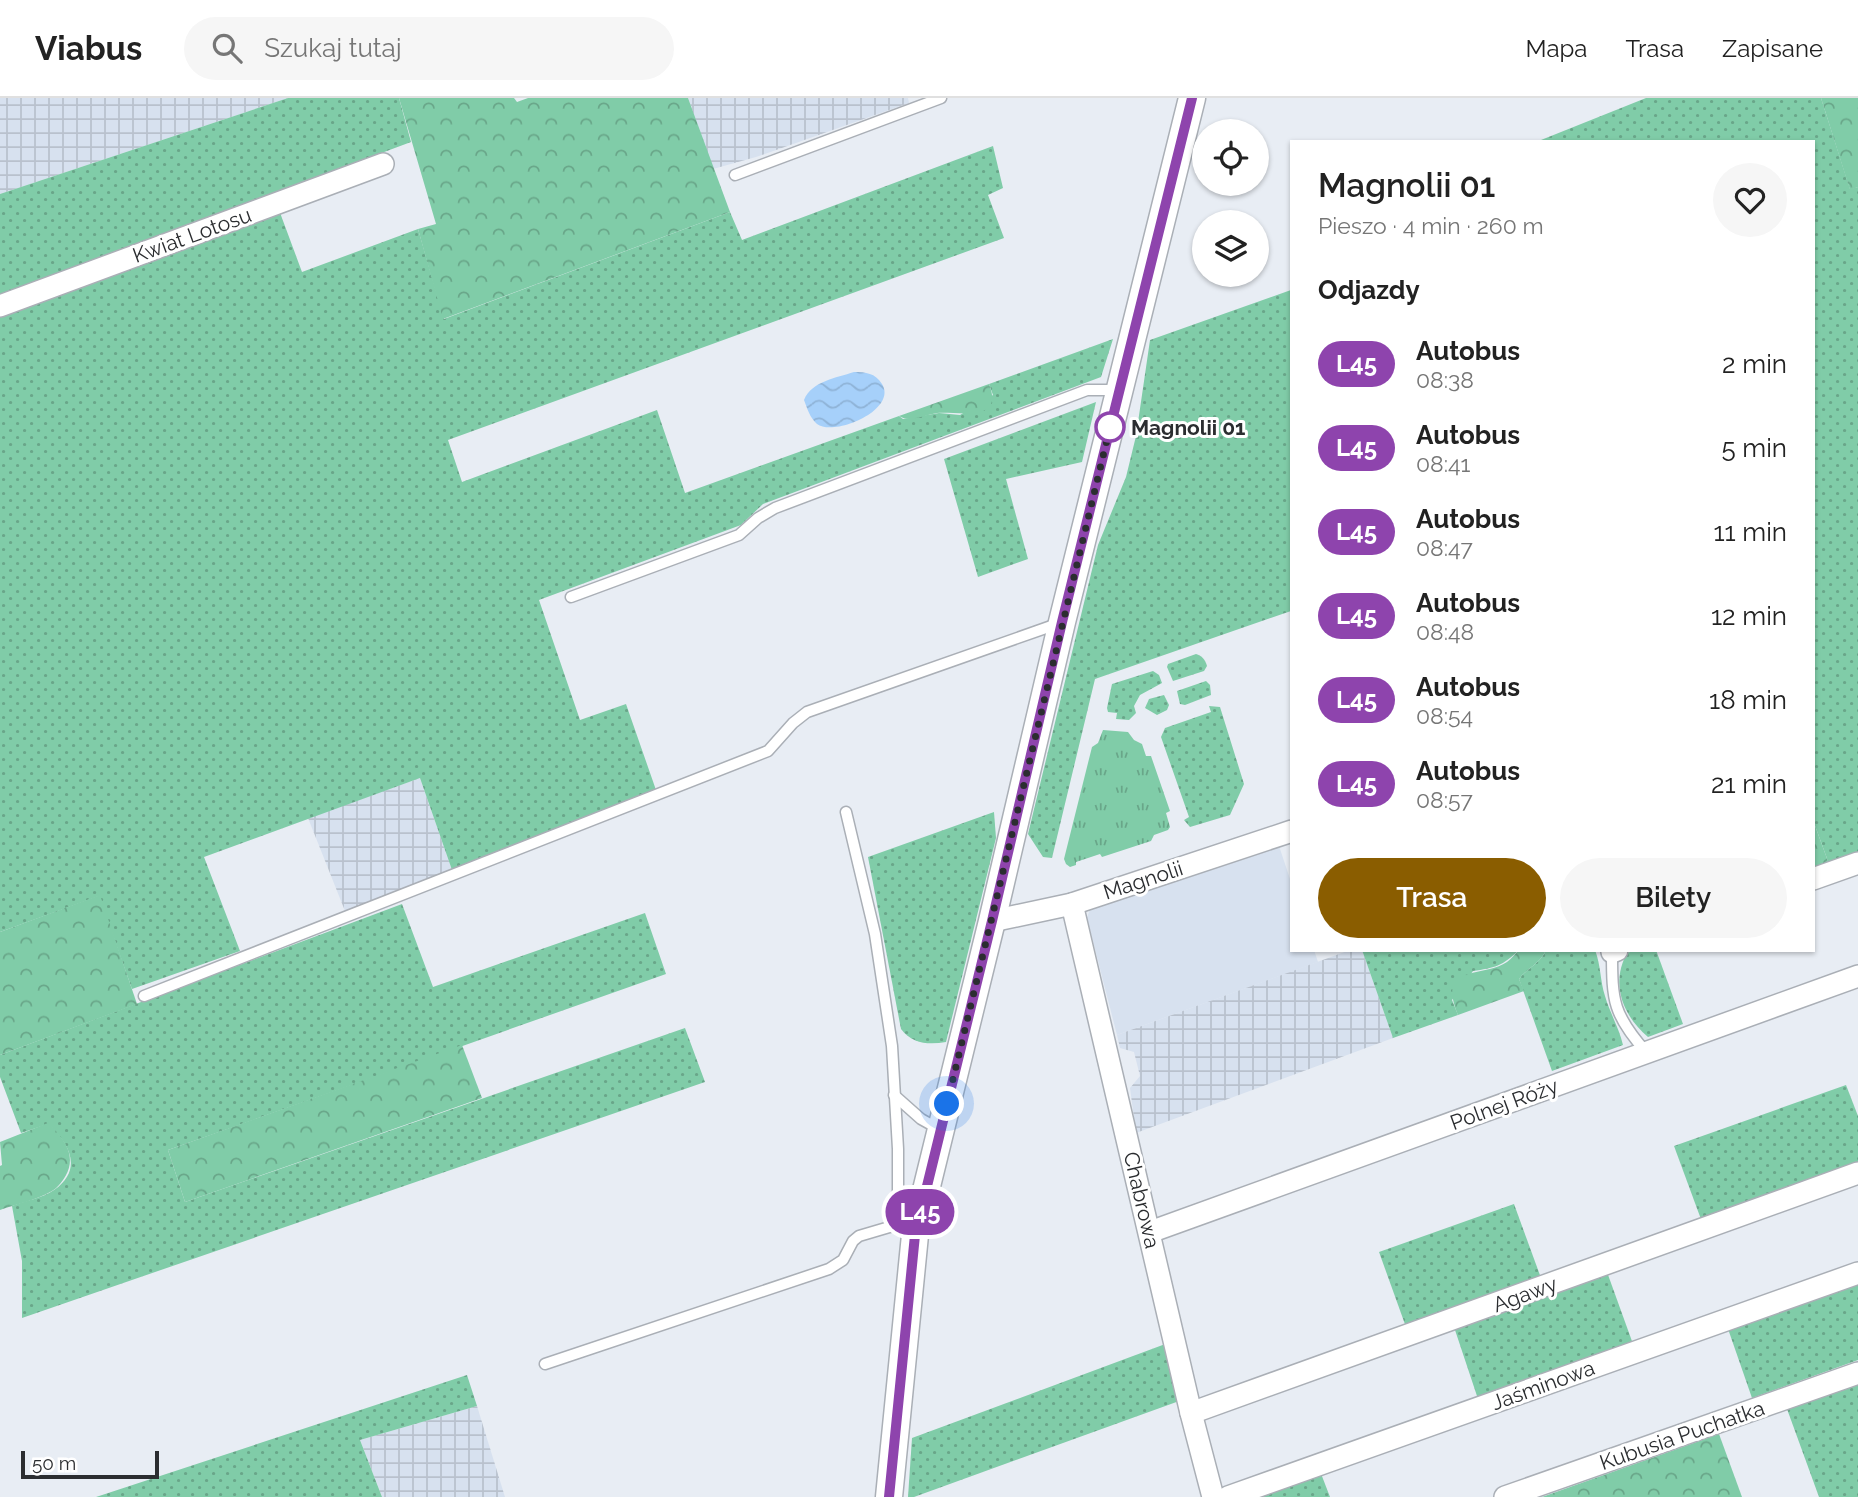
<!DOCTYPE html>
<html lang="pl">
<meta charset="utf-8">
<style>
:root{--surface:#fff;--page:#f6f6f6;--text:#222;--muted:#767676;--line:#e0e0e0;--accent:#8a5d00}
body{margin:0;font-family:Raleway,sans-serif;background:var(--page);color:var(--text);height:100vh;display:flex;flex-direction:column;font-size:26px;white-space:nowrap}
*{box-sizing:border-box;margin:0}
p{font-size:23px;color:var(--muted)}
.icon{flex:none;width:38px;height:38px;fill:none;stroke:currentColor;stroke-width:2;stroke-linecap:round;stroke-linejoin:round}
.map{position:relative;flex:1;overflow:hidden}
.panel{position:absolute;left:1290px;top:42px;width:525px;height:812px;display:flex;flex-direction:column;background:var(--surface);border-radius:0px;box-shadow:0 2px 5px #0004}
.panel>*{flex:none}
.badge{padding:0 14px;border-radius:23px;font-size:24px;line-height:46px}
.tools{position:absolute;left:1192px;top:21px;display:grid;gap:14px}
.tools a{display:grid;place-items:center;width:77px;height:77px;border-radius:50%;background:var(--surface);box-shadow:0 2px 5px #0004;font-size:35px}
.scale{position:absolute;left:21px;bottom:18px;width:138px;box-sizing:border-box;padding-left:7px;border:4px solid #2b2d30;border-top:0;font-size:19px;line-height:24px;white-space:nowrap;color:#2b2d30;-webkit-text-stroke:5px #fff;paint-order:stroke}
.you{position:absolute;width:35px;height:35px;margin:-18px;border:5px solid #fff;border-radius:50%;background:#1a73e8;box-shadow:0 0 0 10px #1a73e833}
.map>.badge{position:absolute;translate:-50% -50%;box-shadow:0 0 0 4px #fff}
h2{padding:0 28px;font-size:26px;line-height:63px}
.round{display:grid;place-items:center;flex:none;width:74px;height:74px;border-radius:37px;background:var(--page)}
.overview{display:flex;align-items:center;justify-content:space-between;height:119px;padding:0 28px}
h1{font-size:33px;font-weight:600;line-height:52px}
.cta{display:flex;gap:14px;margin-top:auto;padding:14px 28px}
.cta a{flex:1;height:80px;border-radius:42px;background:var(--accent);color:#fff;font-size:28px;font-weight:600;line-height:80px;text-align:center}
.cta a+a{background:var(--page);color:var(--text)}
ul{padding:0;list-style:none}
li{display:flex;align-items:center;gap:21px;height:84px;padding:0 28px}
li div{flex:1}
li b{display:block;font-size:26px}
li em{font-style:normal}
li .badge{min-width:77px;font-weight:700;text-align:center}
header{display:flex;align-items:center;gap:42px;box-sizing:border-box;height:98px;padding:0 35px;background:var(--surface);border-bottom:2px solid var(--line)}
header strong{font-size:33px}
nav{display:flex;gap:38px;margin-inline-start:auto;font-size:24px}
.search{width:490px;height:63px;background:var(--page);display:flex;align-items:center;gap:18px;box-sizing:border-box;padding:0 24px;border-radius:38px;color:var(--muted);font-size:26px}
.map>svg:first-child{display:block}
</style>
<header>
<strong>Viabus</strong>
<div class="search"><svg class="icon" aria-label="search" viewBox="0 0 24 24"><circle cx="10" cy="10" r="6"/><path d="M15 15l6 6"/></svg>Szukaj tutaj</div>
<nav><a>Mapa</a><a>Trasa</a><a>Zapisane</a></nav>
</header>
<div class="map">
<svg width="1858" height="1399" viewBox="0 0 1858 1399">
<defs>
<pattern id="industrial-grid" width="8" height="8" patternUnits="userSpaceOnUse" patternTransform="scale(1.75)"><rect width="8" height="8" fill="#d7e1ef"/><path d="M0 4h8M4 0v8" fill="none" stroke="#b9c1cd"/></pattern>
<pattern id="grass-dots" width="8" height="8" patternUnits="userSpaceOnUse" patternTransform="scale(1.75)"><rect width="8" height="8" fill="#80cca8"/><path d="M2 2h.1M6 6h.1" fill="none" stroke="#69a689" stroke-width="1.8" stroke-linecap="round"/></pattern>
<pattern id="forest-crowns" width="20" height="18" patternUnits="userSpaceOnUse" patternTransform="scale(1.75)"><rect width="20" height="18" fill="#80cca8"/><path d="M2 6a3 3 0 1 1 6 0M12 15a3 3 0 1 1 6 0" fill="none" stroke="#69a689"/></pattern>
<pattern id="park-tufts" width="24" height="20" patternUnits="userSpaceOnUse" patternTransform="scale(1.75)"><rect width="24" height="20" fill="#80cca8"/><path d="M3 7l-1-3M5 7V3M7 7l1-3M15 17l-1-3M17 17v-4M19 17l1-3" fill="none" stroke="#69a689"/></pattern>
<pattern id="water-waves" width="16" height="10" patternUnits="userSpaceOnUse" patternTransform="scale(1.75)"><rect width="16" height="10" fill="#a6d0fa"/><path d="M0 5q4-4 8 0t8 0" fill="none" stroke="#8fb3d7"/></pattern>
</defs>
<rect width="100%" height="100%" fill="#e8edf4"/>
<!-- built -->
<path fill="#d7e1ef" d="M1278,745L1291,784L1292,852H1314L1318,864L1117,937L1087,820L1091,808Z"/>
<!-- industrial -->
<g fill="url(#industrial-grid)">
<path d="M0,0H288L0,96Z"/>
<path d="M688,0H908L909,5L756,59L713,71Z"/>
<path d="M420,680L452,772L345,813L308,720Z"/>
<path d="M1350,852H1362L1393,940L1136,1035L1130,990L1140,978L1134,954L1120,950L1117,937Z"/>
<path d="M477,1308L505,1399H382L360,1342Z"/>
</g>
<!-- grass -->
<g fill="url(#grass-dots)">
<path d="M288,0H399L411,44L0,197V96Z"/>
<path d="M1646,0H1821L1850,91L1858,89V755L1829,766L1813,722V44H1536Z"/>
<path d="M993,48L1003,90L988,97L1004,140L448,342L462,384L657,312L685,395L899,318L903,321L939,315L960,317L993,297L989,286L1113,241L1101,279L763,406L741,427L539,502L580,622L626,606L656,692L452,772L420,680L204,759L240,853L132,891L99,798L0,834V217L279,112L302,174L418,131L444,221L730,114L742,142Z"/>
<path d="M1291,192V513L1095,581L1052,760L1043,759L1028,736L1098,447L1126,379L1136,338L1150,242Z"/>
<path d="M1096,304L1082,364L1006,381L1028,461L978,479L944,361Z"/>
<path d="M1196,556C1202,558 1205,561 1207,568L1204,573L1173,583L1167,569L1168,566Z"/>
<path d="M1153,573L1159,577L1162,585L1140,597L1134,608L1136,615L1129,622L1116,621L1117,615L1108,614L1107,610L1112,586Z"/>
<path d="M1206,583L1210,587L1211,597L1185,607L1180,606L1177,593Z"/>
<path d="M1164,597L1169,607L1167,612L1157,617L1145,610L1149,601Z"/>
<path d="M1209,608L1220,609L1244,686L1230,717L1190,729L1184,722L1189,719L1161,639L1165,630L1211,614Z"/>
<path d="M994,714L996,740L946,944C929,947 912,946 901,931L868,759Z"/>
<path d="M402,806L433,889L645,815L666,876L168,1052L185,1104L685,930L705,984L22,1220V1163L12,1108C24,1103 43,1100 54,1092C84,1071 69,1045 48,1026L21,1035L0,979V957Z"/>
<path d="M1362,852H1519C1503,868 1494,870 1473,873L1452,902L1458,917L1393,940Z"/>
<path d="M1546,852H1595C1601,867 1600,883 1605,898C1610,915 1619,930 1623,947L1552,973L1519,881C1527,870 1541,865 1546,852Z"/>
<path d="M1636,852H1656L1683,926L1648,939C1623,918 1610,886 1627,855Z"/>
<path d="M1846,987L1858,1018V1068L1702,1124L1674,1048Z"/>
<path d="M1514,1106L1541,1180L1406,1229L1379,1154Z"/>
<path d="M1607,1174L1633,1246L1478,1301L1454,1229Z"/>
<path d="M1858,1183V1262L1752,1300L1727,1228Z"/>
<path d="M1168,1245L1182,1302L914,1399H908L912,1340Z"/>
<path d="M467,1277L477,1308L360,1342L382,1399H96Z"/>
<path d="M1858,1287V1399H1819L1787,1311Z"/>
<path d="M1320,1373L1330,1399H1251Z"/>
</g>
<!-- forest -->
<g fill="url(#forest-crowns)">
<path d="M399,0H514L517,4L528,0H688L730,114L443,221L418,131L436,126Z"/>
<path d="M1821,0H1858V89L1850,92Z"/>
<path d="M989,286C1005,326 957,313 937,315C924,317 910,325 899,318Z"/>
<path d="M1813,722L1829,766L1813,771Z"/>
<path d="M100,797L137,906L0,957V834Z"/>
<path d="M1519,852H1546C1541,865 1527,870 1519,881L1524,893L1458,917C1436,864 1482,881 1507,864C1511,861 1515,856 1519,852Z"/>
<path d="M462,947L482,1000L185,1104L168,1052Z"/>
<path d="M48,1025C65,1041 79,1060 63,1082C60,1086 56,1091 52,1093C36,1102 17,1106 0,1112V1068L2,1067L0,1044Z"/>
<path d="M1719,1336L1742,1399H1542Z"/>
</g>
<!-- park -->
<path fill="url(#park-tufts)" d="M1103,632L1128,634L1134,642L1142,646L1146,658H1151L1170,713L1166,715L1170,729L1168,732L1154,737L1151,743L1102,759L1100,756L1076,764V767L1070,769L1066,766L1064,761L1092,649L1098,645Z"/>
<!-- water -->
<path fill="url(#water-waves)" d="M854,274C866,274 875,275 882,286C898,312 834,339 817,326C810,320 807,310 804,302C812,283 836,280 854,274Z"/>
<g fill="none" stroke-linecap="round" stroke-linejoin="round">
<defs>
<g id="service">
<path d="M735,77L941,0"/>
<path d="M571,499L739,437L758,420L775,410L1087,292H1120"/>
<path d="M846,714L875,836L892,948L898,1051V1105L903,1125L913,1136"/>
<path d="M1612,854C1612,903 1613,917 1647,955"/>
<path d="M144,898L768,653L793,625L807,614L1060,525"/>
<path d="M894,997L921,1021L939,1031"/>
<path d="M545,1266L829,1171L843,1162L853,1143L859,1138L903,1125"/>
</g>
<g id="minor">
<path d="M0,208L383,66"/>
<path d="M1813,781L1858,765"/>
<path d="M1072,806L1191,1315L1213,1399"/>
<path d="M992,823L1072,806L1292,733"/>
<path d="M1612,854L1617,852"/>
<path d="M1150,1134L1858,878"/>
<path d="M1191,1315L1858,1075"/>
<path d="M1228,1399L1858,1175"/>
<path d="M1505,1399L1858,1275"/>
</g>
<path id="tertiary" d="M889,1399L915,1137L992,823L1062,524L1192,0"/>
</defs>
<!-- service casing -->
<use href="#service" stroke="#aaafb6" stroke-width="13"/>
<!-- minor casing -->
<use href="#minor" stroke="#aaafb6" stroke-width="24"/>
<!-- tertiary casing -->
<use href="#tertiary" stroke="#aaafb6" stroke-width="29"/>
<!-- service -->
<use href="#service" stroke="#fff" stroke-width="10"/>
<!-- minor -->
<use href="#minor" stroke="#fff" stroke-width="21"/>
<!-- tertiary -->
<use href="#tertiary" stroke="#fff" stroke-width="26"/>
</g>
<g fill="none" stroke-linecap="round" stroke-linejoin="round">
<defs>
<path id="line" d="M889,1399L915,1137L992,823L1062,524L1192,0"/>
</defs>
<!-- line casing -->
<use href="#line" stroke="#fff" stroke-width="16"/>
<!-- line -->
<use href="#line" stroke="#8e44ad" stroke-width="10"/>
<!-- walk -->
<path stroke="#2b2d30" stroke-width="7" stroke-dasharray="0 12.6" d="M947,1006L1112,321L1110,329"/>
</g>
<!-- markers -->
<circle fill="#fff" stroke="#8e44ad" stroke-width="3.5" cx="1110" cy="329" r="14"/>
<g text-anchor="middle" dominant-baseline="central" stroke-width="6" stroke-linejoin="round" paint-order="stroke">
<!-- street labels -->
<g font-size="21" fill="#2b2d30" stroke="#fff">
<text transform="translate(192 137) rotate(-20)">Kwiat Lotosu</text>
<text transform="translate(1143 782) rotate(-18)">Magnolii</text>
<text transform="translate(1504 1006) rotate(-20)">Polnej Róży</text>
<text transform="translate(1142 1102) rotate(77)">Chabrowa</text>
<text transform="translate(1525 1196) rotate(-20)">Agawy</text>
<text transform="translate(1543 1287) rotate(-20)">Jaśminowa</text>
<text transform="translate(1682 1337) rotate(-19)">Kubusia Puchatka</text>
</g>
<!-- stop labels -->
<g font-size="21" font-weight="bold" fill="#2b2d30" stroke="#fff" text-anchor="start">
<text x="1131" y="329">Magnolii 01</text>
</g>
</g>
</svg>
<div class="tools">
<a><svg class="icon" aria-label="locate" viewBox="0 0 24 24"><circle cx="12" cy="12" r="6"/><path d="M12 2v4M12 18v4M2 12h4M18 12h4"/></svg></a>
<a><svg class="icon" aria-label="layers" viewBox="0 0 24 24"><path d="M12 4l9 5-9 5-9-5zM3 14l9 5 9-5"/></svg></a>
</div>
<div class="scale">50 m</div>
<div class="you" style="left:947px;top:1006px"></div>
<b class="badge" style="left:920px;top:1114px;background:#8e44ad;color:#fff">L45</b>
<section class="panel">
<div class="overview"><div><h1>Magnolii 01</h1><p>Pieszo · 4 min · 260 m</p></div><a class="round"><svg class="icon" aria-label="heart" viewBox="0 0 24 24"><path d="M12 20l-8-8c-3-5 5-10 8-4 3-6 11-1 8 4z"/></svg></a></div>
<h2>Odjazdy</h2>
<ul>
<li><span class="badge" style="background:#8e44ad;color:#fff">L45</span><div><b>Autobus</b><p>08:38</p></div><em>2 min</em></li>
<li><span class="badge" style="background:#8e44ad;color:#fff">L45</span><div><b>Autobus</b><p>08:41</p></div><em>5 min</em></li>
<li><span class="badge" style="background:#8e44ad;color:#fff">L45</span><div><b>Autobus</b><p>08:47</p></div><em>11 min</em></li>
<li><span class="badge" style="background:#8e44ad;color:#fff">L45</span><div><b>Autobus</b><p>08:48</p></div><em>12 min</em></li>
<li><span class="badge" style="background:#8e44ad;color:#fff">L45</span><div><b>Autobus</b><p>08:54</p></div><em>18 min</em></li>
<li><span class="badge" style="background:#8e44ad;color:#fff">L45</span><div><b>Autobus</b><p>08:57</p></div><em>21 min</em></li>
</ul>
<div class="cta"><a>Trasa</a><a>Bilety</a></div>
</section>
</div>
